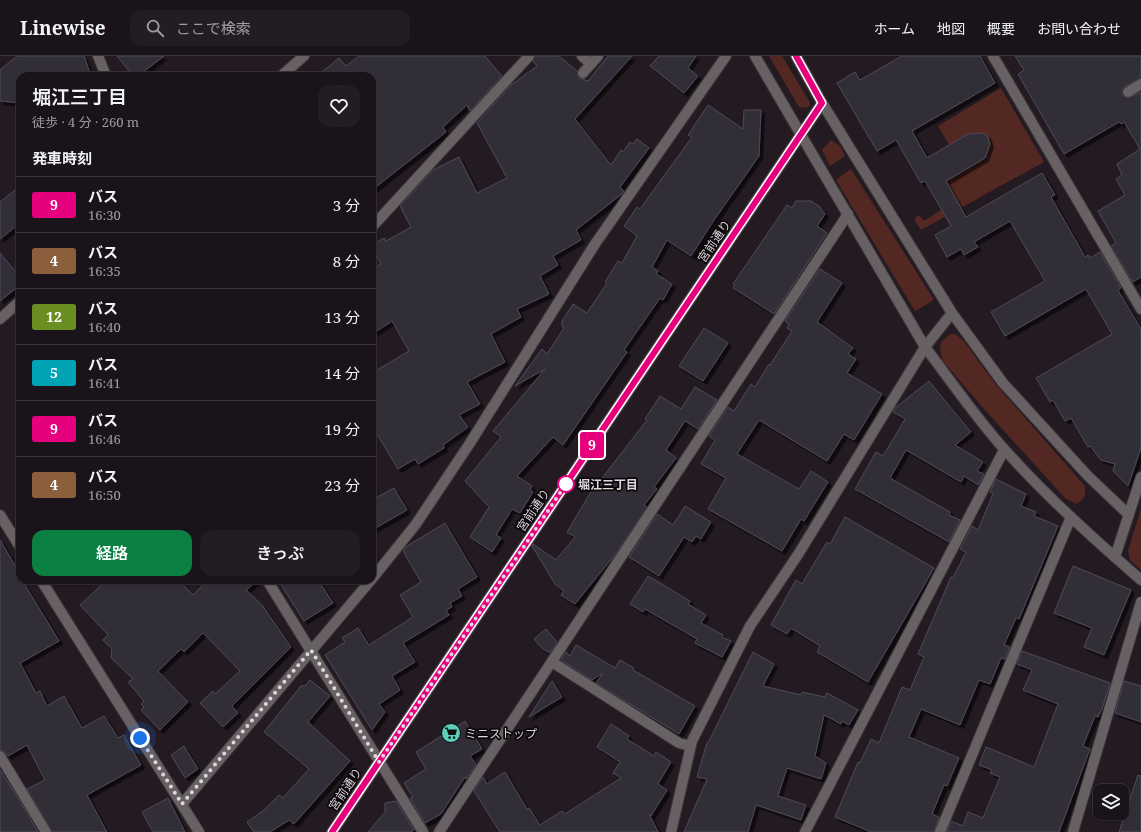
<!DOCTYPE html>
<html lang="ja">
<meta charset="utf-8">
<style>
:root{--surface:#1a141a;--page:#231d23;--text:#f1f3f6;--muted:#9f9ea2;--line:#383339;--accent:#0b8043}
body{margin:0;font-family:"Noto Serif","Noto Sans JP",serif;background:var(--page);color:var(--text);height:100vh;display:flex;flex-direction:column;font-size:15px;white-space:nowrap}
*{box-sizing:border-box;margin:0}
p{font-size:13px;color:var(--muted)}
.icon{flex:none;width:22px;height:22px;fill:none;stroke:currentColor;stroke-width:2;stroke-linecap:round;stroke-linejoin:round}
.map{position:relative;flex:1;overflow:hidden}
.panel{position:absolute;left:16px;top:16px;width:360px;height:512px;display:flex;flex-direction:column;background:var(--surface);border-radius:12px;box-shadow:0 1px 3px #0004,0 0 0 1px var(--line)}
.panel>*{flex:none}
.badge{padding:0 8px;border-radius:3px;font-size:14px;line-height:26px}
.tools{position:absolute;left:1093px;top:728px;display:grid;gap:8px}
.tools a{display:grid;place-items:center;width:36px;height:36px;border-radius:8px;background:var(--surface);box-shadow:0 1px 3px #0004,0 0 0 1px var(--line);font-size:20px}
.you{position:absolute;width:20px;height:20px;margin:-10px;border:3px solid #fff;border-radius:50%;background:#1a73e8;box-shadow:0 0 0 6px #1a73e833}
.map>.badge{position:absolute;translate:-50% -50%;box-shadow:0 0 0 2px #fff}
h2{padding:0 16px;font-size:15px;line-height:36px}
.round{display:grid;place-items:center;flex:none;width:42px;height:42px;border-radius:12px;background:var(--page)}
.headline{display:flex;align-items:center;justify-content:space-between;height:68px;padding:0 16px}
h1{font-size:19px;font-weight:600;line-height:30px}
.button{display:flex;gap:8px;margin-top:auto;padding:8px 16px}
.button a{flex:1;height:46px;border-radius:12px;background:var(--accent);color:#fff;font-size:16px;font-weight:600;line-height:46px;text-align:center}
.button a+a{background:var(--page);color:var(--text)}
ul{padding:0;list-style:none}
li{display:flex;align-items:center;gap:12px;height:56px;padding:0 16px;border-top:1px solid var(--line)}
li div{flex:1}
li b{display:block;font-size:15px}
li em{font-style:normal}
li .badge{min-width:44px;font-weight:700;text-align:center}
header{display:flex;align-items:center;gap:24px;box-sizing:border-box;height:56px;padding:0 20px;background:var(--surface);border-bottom:1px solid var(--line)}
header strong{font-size:19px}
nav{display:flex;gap:22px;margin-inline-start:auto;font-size:14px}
.search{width:280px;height:36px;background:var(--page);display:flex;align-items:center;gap:10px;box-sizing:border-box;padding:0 14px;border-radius:12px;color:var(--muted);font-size:15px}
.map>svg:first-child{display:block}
</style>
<header>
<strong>Linewise</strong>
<div class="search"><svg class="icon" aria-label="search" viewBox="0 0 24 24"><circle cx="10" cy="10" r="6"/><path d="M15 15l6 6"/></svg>ここで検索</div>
<nav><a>ホーム</a><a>地図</a><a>概要</a><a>お問い合わせ</a></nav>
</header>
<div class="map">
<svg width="1141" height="776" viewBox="0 0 1141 776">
<defs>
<filter id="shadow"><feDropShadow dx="3.5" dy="3.5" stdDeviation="0" flood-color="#0009"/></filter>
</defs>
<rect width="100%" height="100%" fill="#231a22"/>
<!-- green -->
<g fill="#542822">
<path d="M769,0H782L809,45L810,49L807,52L799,51Z"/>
<path d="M1001,32L1044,106L921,174L914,163L919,159L924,165L956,144L945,125L985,102L990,88L987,79C972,73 962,81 949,89L938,70Z"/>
<path d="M831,84L840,90L845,100L830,110L822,94Z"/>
<path d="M851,113L934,244L915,255L836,124Z"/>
<path d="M950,278H955L962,283L997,330L1085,430C1086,439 1085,442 1077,448L1066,443L984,353L943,305L940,295L941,286Z"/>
<path d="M1141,452V514L1130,504L1128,495Z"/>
</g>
<!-- building -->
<g fill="#312d39" stroke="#4f4b58" filter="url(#shadow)">
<path d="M17,0H84L91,20H20V47L0,45V14Z"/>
<path d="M117,0H164L138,20H133Z"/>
<path d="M359,0H485L502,20L470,55L467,49L443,71L446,76L372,134V20H317L339,2L346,10Z"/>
<path d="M535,0H559L577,15L579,22L588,25L608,0H632L575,63L611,109L621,94L623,96L630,86L633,88L637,83L649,92L620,131L624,135L623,137L576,174L581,184L553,200L558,209L540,220L549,238L517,253L521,261L491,278L505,306L467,326L480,348L459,359L468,371L443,389L444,392L418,408L415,403L398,413L372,370V317L409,295L392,265L372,278V213L381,208L372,192V189L384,182L386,185L411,171L400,150L433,114L459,101L477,137L507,122L477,67L510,30L537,10L533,5Z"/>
<path d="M659,0H696L688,12L698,20L684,37L650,10Z"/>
<path d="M902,0H980L995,27L912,75L927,102L968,78L982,77L987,79L990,88L985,102L946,125L966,161L1042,117L1055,139L1051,141L1085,201L1088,199L1090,202L1100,196L1121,232L1118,234L1119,236L1141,273V392L1128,430L1113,415L1115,408L1101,404L1090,390L1088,391L1071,362L1065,365L1053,344L1050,346L1036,322L1112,278L1086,233L1005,280L991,256L1045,225L1010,165L974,186L978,191L964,199L961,193L947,201L935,179L951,170L925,125L921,127L896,84L877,95L837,27L855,16L860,24Z"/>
<path d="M1015,0H1141V22L1125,30L1122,36L1123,40L1128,42L1141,36V221L1133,226L1111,190L1116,187L1098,155L1125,139L1116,123L1122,119L1117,108L1140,93L1124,66L1121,68L1119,66L1064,98L1018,18L1024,14Z"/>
<path d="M708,49L743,73L744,54H761L759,100L714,164L691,200L667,184L652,211L658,215L656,218L672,228L663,244L660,242L624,294L627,296L563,389L553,381L517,420L532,430L530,434L533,436L520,457L512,453L496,479L501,482L492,496L470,481L489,451L465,425L501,381L493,375L545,313L515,330L542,293L547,298L564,272L562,270V265L573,248L587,257L607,227L605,226L618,205L622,207L637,180L624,170L637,151L640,153L692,81L688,79Z"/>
<path d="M20,130V167L0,183V146Z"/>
<path d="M796,145H811L819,150L825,158L817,170L827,177L774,258L733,232L735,229L733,228L787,149L792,152Z"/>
<path d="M0,197L20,221V229L0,245Z"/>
<path d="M820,213L842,227L817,266L853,292L848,298L856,303L847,317L882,338L854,384L844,378L827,405L759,364L737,398L799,433L811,415L828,426L804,465L801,463L782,495L708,453L726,422L701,408L715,384L709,380L728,351L734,355L751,328L755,331L769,308L770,309L792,275L787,272L789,268L785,265Z"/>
<path d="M704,272L728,287L703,325L679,310Z"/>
<path d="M929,325L971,376L955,389L983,406L977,415L984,418L978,429L964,420L961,426L906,394L890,422L950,456L949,459L960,464L949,486L855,433L876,396L883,400L905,363L893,356L895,352Z"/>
<path d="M695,331L717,344L698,373L685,365L666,394L676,402L654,431L657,433L644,449L647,451L617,496L575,548L561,539L564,535L555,528L532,490L533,488L556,504L575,481L567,476L589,439L647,364L645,363L660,340L681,353Z"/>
<path d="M996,423L1026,438L1021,450L1036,456L1034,460L1058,470L1019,563L1016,562L1004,589L1010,591L1005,603L1001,602L990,628L979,624L960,669L921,653L909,681L959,702L947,730L944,729L932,758L939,761L934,776H871L835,761L858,706L860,707L871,683L879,687L902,631L910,634L924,601L918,598L951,521L953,522L966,496L960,493L972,470L978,474L993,438L990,436Z"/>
<path d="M394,432L407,454L372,474V444Z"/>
<path d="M685,450L711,466L701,483L696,480L692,486L684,481L659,520L629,501L657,458L673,469Z"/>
<path d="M845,461L934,512L868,626L817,596L820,590L791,572L787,578L771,569L796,524L802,528L827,486L830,488Z"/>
<path d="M445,467L477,521L458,533L462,540L450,547L452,551L446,554L449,559L403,587L415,606L392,620L400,634L379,648L385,656L372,674L325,599L345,586L342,582L358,572L369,589L413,561L400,539L421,526L403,495L407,490Z"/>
<path d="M0,484L20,518V524H22L59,585L20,607L36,637L40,635L47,650L64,640L82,672L104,660L118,682L124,679L141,709L87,739L107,776H52L27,733L45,724L27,689L8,700L3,695L0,694Z"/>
<path d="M1073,510L1131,534L1104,599L1084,591L1092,572L1054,557Z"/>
<path d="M648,520L690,545L688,548L706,559L701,567L723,579L722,581L731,585L722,601L695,587L697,583L645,553L643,556L630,548Z"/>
<path d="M107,524H178L193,539L208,524H258L246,534L262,549L291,591L232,650L238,657L223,671L200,647L213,635L215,638L240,615L203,577L184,596L181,593L158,615L188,646L160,674L141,654L144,651L141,648L144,645L128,626L133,623L111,602L112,593L103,584L108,579L80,549Z"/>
<path d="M278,524H318L333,547L304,565Z"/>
<path d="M546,573L557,586L550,597L543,593L534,583Z"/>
<path d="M576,589L615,612L620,604L634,612L633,614L695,650L679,678L596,627L603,617L592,624L561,604L566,596L570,600Z"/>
<path d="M1022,595L1110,627L1102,653L1098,661L1095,660L1083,690L1090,693L1059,776H947L951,765L963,770L968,756L983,762L1000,721L990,717L992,714L979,709L986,691L1034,711L1058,648L1023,634L1032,614L1017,608Z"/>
<path d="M753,596L774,608L763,630L801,639L802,636L825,641L827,637L858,654L849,669L842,665L841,668L824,659L815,700L826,707L821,723L787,712L778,740L806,749L801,764L756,749L748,776H684L707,723L697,721L707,687H708Z"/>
<path d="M310,624L330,640L308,666L350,705L294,768L289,764L270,776H254L247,766L264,754L279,739L283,742L309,713L264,676L301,630H305Z"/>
<path d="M552,625L562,641L529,661Z"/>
<path d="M1124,625L1141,630V666L1115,657Z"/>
<path d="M465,665L482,693L470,700L476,709L466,723L465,721L441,758L425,767L410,742L413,741L404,727L426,713L416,696Z"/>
<path d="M611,668L629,680L627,683L654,700L656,696L671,706L658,728L667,734L651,760L649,758L658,776H500L474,735L483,721L487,728L505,716L527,753L529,752L540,769L562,755L565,758L621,722L613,717L620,706L597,691Z"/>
<path d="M184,690L198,713L185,722L171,699Z"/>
<path d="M0,714L16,739L38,776H0Z"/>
<path d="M1138,719L1141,720V776H1119Z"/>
<path d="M168,742L185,776H153L142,756Z"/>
<path d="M396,745L414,774L411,776H368L385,756V747Z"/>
</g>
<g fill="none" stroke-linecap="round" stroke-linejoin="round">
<defs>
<g id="minor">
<path d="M98,0L106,20"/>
<path d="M582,0L591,8"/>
<path d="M755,0L925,291C951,325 976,362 1005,394C1047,441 1094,483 1141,524"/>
<path d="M796,0L822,47L952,257L1003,327L1088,420L1129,459"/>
<path d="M993,0L1141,253"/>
<path d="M583,17L598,0"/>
<path d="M281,20L304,0"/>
<path d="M1128,36L1141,28"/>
<path d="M372,171L529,0"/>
<path d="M0,263L20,245"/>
<path d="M0,459L20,491"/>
<path d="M1115,501L1141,421"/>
<path d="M372,523L416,468L470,387L595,188L726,0"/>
<path d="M41,524L199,776"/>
<path d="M267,524L423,776"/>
<path d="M552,606L679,687L690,690"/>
<path d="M0,700L46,776"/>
<path d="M182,748L371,524"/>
<path d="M332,776L822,47"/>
<path d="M439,776L848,158"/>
<path d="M671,776L692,685L750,570L799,497L925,291L952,257"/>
<path d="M805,776L1004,394"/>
<path d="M940,776L1071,461"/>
<path d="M1073,776L1141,546"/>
</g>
</defs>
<!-- minor casing -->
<use href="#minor" stroke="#3d343c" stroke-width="12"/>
<!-- minor -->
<use href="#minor" stroke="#686163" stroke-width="10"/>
</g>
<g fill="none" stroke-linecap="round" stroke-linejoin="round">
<defs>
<path id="line" d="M332,776L822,47L796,0"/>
</defs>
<!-- line casing -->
<use href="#line" stroke="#fff" stroke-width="9"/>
<!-- line -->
<use href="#line" stroke="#e6007e" stroke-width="6"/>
<!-- walk -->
<path stroke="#ddd7dc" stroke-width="4" stroke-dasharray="0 7.2" d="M140,682L182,748L311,594L379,706L566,428"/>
</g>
<!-- icons -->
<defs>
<symbol id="supermarket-disc" viewBox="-11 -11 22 22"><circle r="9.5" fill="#5bcebc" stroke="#0a070a"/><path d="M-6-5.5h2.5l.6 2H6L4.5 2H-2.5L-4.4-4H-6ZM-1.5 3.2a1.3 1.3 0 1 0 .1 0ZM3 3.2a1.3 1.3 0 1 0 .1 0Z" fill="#111"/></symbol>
</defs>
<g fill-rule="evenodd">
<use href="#supermarket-disc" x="440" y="666" width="22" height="22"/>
</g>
<!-- markers -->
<circle fill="#fff" stroke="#e6007e" stroke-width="2" cx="566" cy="428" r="8"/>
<g text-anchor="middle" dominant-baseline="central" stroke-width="3.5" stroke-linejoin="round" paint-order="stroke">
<!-- street labels -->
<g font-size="12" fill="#ddd7dc" stroke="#0a070a">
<text transform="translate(714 185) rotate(-56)">宮前通り</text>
<text transform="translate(533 454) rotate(-56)">宮前通り</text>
<text transform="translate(345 733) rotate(-56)">宮前通り</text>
</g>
<!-- stop labels -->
<g font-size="12" font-weight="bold" fill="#ddd7dc" stroke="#0a070a" text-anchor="start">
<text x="578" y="428">堀江三丁目</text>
</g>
<!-- poi labels -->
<g font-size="12" fill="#ddd7dc" stroke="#0a070a" text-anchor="start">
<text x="465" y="677">ミニストップ</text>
</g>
</g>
</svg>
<div class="tools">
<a><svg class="icon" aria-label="layers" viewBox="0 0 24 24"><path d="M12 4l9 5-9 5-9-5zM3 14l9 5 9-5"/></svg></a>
</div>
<div class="you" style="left:140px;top:682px"></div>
<b class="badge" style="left:592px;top:389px;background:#e6007e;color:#fff">9</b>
<section class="panel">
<div class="headline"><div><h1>堀江三丁目</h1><p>徒歩 · 4 分 · 260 m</p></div><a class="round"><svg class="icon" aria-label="heart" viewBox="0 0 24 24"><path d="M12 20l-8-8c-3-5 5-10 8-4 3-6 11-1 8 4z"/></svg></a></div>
<h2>発車時刻</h2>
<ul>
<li><span class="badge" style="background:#e6007e;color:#fff">9</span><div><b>バス</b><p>16:30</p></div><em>3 分</em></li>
<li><span class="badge" style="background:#8b5e3c;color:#fff">4</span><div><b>バス</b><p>16:35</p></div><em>8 分</em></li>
<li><span class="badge" style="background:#6b8e23;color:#fff">12</span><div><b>バス</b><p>16:40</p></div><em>13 分</em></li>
<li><span class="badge" style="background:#00a3b4;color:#fff">5</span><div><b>バス</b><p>16:41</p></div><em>14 分</em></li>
<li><span class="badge" style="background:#e6007e;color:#fff">9</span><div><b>バス</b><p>16:46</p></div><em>19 分</em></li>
<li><span class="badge" style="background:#8b5e3c;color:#fff">4</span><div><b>バス</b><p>16:50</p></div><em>23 分</em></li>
</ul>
<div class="button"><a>経路</a><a>きっぷ</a></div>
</section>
</div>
